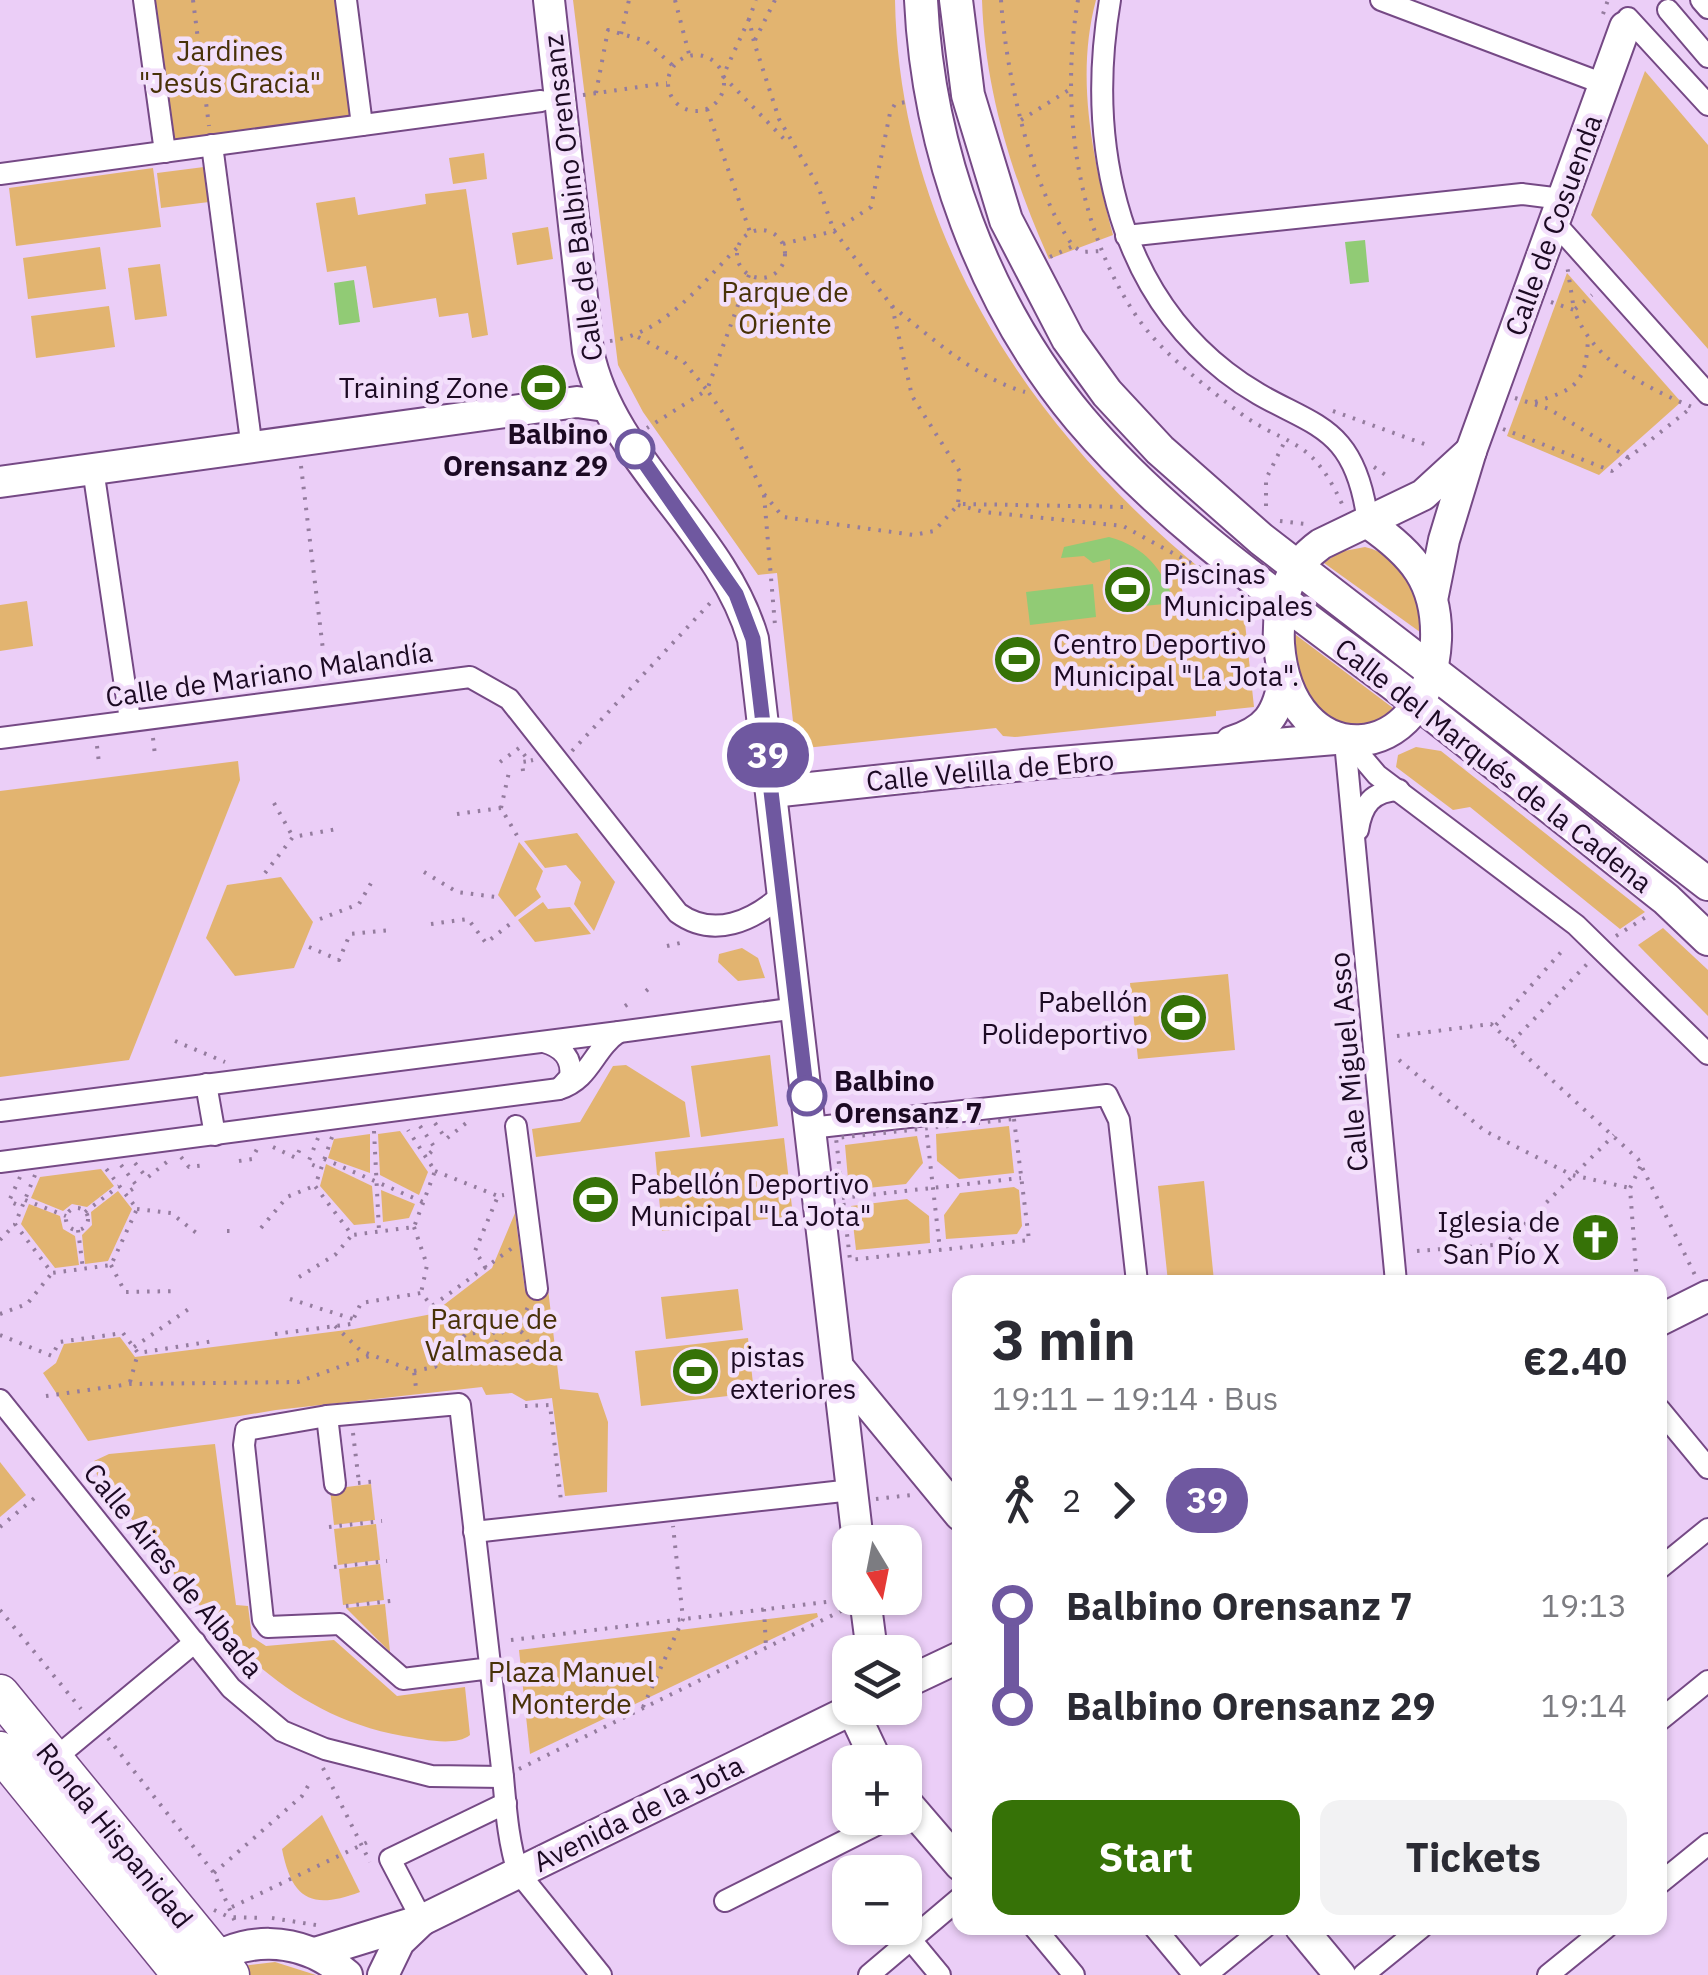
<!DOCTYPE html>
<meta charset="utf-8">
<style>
:root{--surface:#fff;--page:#f2f2f3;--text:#2b2b33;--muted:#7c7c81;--accent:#367207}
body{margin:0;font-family:"IBM Plex Sans",sans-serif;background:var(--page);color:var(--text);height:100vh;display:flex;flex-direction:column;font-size:38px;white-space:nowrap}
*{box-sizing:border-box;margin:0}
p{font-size:32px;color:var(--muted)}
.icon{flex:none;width:55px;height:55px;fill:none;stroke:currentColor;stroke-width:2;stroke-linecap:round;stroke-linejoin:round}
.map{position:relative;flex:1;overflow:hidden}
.side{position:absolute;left:952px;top:1275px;width:715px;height:660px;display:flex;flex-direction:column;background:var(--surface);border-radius:20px;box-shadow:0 2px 8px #0004}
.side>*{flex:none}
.badge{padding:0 20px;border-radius:32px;font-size:35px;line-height:65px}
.needle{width:65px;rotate:170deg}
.tools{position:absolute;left:832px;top:1525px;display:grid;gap:20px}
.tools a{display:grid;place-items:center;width:90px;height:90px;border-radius:20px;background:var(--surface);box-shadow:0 2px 8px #0004;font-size:50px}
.map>.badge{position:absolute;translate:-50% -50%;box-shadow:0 0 0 5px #fff}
.legs{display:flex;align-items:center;gap:15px;height:110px;padding:0 40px;font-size:32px}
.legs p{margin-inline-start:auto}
.summary{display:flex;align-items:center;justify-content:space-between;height:170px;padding:0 40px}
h1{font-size:55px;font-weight:700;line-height:75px}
.cta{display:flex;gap:20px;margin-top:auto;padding:20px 40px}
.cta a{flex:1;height:115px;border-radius:20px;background:var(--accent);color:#fff;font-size:40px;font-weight:700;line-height:115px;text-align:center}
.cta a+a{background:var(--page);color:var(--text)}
ul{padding:0 40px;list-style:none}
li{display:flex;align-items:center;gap:35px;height:100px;font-size:38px}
li i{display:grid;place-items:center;width:15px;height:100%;margin:0 12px;background:currentColor}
li i::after{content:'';width:25px;height:25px;margin:-12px;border:8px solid;border-radius:50%;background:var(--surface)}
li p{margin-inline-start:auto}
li:first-child i{background:linear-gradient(#0000 50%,currentColor 0)}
li:last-child i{background:linear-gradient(currentColor 50%,#0000 0)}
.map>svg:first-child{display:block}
</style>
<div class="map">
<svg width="1708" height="1975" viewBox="0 0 1708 1975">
<rect width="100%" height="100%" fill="#ebcef7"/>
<!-- green -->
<g fill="#e2b470">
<path d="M152,0H339L355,118L171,142Z"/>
<path d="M573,0H895C899,233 1031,432 1207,574L1179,577L1187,610L1243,604L1254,707L1216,711V716L1015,737L1003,736L996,728L796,749L777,573L758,575L643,412L618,365Z"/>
<path d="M982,0H1096C1075,78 1093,159 1113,235L1049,259C1012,176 985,91 982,0Z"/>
<path d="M1645,71L1708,145V349L1591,215Z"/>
<path d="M484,153L487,179L453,184L449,158Z"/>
<path d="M204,167L209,202L161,208L157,173Z"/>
<path d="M153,168L161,227L16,246L9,188Z"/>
<path d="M466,189L488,335L472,338L468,313L439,317L436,298L373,308L366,266L327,272L316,203L355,197L358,215L426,204L425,194Z"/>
<path d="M548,227L553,259L517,265L512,233Z"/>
<path d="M100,247L106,289L28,299L23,258Z"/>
<path d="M160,264L167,316L135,320L128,268Z"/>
<path d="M1567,273L1681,402L1599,475L1507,436Z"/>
<path d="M109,306L115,347L36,358L31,316Z"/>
<path d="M1365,547C1404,556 1426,594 1420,632L1324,563L1339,552Z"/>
<path d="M27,601L33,646L0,651V605Z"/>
<path d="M1292,632L1397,711L1372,725L1342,727L1298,690Z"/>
<path d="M1416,747L1441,751L1645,912L1620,929L1470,807L1453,810L1396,767L1398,755Z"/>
<path d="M238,761L240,780L129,1060L0,1077V791Z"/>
<path d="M577,833L615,882L594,931L574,904L581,882L566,865L545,868L524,841Z"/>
<path d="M519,842L543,871L536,889L541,897L515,917L498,895Z"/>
<path d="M281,877L313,922L294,968L235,976L206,938L227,885Z"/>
<path d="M543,902L548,909L570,907L591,934L535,942L518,920Z"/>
<path d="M1663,928L1708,970V1016L1638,945Z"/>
<path d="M742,948L758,958L765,978L738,981L718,962L719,954Z"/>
<path d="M1228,974L1235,1050L1138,1059L1130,983Z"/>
<path d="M770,1055L778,1126L701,1137L691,1066Z"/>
<path d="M626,1065L685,1102L690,1137L536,1157L532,1129L580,1122L613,1066Z"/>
<path d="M1009,1126L1014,1173L959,1179L937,1161L936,1134Z"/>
<path d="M400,1131L428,1172L419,1195L380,1175L378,1134Z"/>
<path d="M370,1134V1173L328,1158L334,1139Z"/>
<path d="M917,1136L923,1163L906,1184L849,1190L845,1145Z"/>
<path d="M784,1138L793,1216L662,1231L655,1152Z"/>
<path d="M326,1164L372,1186L375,1223L354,1225L320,1186Z"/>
<path d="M101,1169L114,1186L87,1207L72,1204L63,1211L31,1198L40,1177Z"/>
<path d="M1204,1181L1214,1281L1168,1282L1158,1186Z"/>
<path d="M1014,1187L1019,1190L1022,1226L1017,1234L946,1239L944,1215L960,1193Z"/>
<path d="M381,1190L415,1204L409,1218L383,1222Z"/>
<path d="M118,1191L132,1209L108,1261L85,1264L82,1235L92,1225L91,1212Z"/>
<path d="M907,1199L929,1216L930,1243L856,1250L851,1206Z"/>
<path d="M29,1204L60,1216L63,1229L75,1236L79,1265L55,1268L21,1224Z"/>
<path d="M515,1213L525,1290L548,1289L560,1389L598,1393L608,1422L607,1492L565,1496L552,1398L526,1401L512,1393L486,1395L482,1387L276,1410L88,1441L43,1373L56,1363L64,1344L120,1337L135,1357L354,1329L432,1314L492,1268Z"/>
<path d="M738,1289L743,1330L666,1339L661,1297Z"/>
<path d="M748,1338L754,1393L641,1406L635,1351Z"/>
<path d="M215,1444L236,1605L248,1606L252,1637L266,1646L334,1640L397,1696L465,1687L470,1735C455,1747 422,1739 403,1736C254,1709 187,1585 97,1475L94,1461L109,1454Z"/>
<path d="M0,1462L26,1495L0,1517Z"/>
<path d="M371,1484L375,1520L334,1525L330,1489Z"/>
<path d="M376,1524L380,1560L338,1565L334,1529Z"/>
<path d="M380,1564L384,1600L343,1605L339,1569Z"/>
<path d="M385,1604L390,1652L346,1608Z"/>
<path d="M817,1613L818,1617L530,1754L519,1650Z"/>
<path d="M322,1815L360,1892C312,1910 292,1900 282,1849Z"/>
<path d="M275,1962L316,1975H249L242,1966Z"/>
</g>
<!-- water -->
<g fill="#91cb75">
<path d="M1365,240L1369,282L1350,284L1345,242Z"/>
<path d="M354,280L360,322L339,325L334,283Z"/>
<path d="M1109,537C1146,547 1162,569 1175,603L1133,607L1139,587L1133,576L1118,577L1110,569V559L1093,563L1084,556L1061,558L1064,547Z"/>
<path d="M1093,584L1096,617L1030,625L1026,592Z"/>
</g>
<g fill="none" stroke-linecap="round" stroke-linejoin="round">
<defs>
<g id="street">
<path d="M144,0L165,152"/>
<path d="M346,0L362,125"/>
<path d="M1110,0C1087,136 1113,284 1226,372C1300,430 1354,410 1368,523"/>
<path d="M1381,0L1604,84"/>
<path d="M1701,0L1708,8"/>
<path d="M1668,10L1708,57"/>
<path d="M1625,27L1628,18L1708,105"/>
<path d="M212,145L252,449"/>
<path d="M0,174L541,101"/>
<path d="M1554,222L1708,394"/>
<path d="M1126,236L1522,194L1562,199"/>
<path d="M93,469L130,720"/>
<path d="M0,738L470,677L509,699L678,913C714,939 753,921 783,894"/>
<path d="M1345,742L1396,1282"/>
<path d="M1349,742L1377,775L1576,925L1708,1054"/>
<path d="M1358,830C1362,805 1372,791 1399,790"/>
<path d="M619,1032L797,1008"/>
<path d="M544,1042C562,1047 573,1058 570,1077L559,1089"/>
<path d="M206,1084L215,1135"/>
<path d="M0,1111L619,1032C593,1049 591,1079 559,1089L0,1162"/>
<path d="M516,1126L537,1289"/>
<path d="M810,1128L1107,1095L1119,1120L1137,1282"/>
<path d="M0,1400L231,1688L282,1731L325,1749L431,1776L503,1777"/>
<path d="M1660,1410L1708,1468"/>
<path d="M327,1416L335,1484"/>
<path d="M474,1532L852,1490"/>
<path d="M1660,1568L1708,1529"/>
<path d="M491,1668L403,1679L340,1624L268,1627L263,1620L244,1445L246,1430L327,1416L459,1404L460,1405L503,1777C506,1809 508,1841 518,1872L601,1975"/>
<path d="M1660,1720L1708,1681"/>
<path d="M53,1760L195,1642"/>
<path d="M1660,1883L1708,1844"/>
<path d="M725,1901L890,1818"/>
<path d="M422,1920L390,1859L506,1803"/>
<path d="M1035,1928L1074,1975"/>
<path d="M1155,1928L1194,1975"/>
<path d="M911,1940L940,1975"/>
<path d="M869,1975L960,1898"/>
<path d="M1206,1975L1264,1928"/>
<path d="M1363,1975L1421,1928"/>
<path d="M1548,1975L1606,1928"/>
</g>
<g id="secondary">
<path d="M549,0L588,351C611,462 722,531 753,639L858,1542"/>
<path d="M0,482L577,402L605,406"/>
<path d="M1368,523C1413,554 1438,582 1436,640C1430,769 1289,777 1279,644C1277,605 1287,568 1321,544L1423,495L1471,451"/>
<path d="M1433,595L1444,540L1471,451L1625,27"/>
<path d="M1231,742C1267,730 1278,715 1284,677"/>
<path d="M772,792L1024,765L1335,739"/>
<path d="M1660,1320L1708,1296"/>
<path d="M838,1367L960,1515"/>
<path d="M865,1598L872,1652"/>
<path d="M905,1683L960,1657"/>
<path d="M852,1709L877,1762"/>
<path d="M905,1801L960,1865"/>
<path d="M1301,1928L1340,1975"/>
<path d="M315,1953L422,1920L855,1708"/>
<path d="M193,1975C237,1932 302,1935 347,1975"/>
<path d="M383,1975L399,1942L421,1921"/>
</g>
<g id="primary">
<path d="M921,0C928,150 983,303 1080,419C1167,522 1285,602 1392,683C1484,754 1575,827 1666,899L1708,939"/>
<path d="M956,0L968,95L1006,220L1068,339L1107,393L1160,450L1261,539L1708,884"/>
</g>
<g id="highway">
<path d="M0,1694L230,1975"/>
<path d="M0,1751L182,1975"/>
</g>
</defs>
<!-- street casing -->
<use href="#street" stroke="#754985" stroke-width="24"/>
<!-- secondary casing -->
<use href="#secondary" stroke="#754985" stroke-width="34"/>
<!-- primary casing -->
<use href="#primary" stroke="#754985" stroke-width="36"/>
<!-- highway casing -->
<use href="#highway" stroke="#754985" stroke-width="41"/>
<!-- path -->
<g stroke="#947c9e" stroke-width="4" stroke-dasharray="2.5 8" stroke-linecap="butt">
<path d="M193,0L209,126"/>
<path d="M675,0L689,54"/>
<path d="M1001,0C1006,73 1030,186 1073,246L1082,252L1101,251"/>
<path d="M1078,0C1060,104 1076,228 1137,317C1161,352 1198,380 1231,406C1285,450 1308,430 1342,504"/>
<path d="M1603,14L1608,0"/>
<path d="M749,19L723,76L787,142"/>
<path d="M621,34L629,0"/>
<path d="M755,40L775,0"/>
<circle cx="696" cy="83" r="28"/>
<path d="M596,93L608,30L646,41L672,65"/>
<path d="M583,95L667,83"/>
<path d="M707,109L750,232"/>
<path d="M1021,120L1072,88"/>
<circle cx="761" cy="254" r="24"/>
<path d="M783,244L834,231L871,207L890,113L895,104L906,102"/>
<path d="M1050,257L1073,246"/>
<path d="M749,275L707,390L728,420L764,494L783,517L914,535L934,531L958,505L960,472L912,396L892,306L834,231L818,186L779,119L754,42L749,19L756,0"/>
<path d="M1551,302L1574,310L1567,265"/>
<path d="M892,306C933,339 974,377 1025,392"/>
<path d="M638,337L684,362L707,390L647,428"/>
<path d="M610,341C665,333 700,285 738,247"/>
<path d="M1515,398L1549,409L1629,458"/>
<path d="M1535,402C1577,389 1586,383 1588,338"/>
<path d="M1333,411L1427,445"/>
<path d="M1503,429L1612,471L1692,407C1645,387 1593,361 1574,310L1592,295"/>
<path d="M301,466L326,675"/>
<path d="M1374,467L1387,476"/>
<path d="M764,495L775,625"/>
<path d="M963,504L1127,507"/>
<path d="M958,505L984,512L1123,526L1204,570"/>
<path d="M1266,506V479L1286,439"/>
<path d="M1280,521L1305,524"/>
<path d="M153,738L155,755"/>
<path d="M97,746L99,763"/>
<path d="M572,751L712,601"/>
<path d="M500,762L519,748L529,761L533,760"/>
<path d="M523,771L522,762L529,761"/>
<path d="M274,803L293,837"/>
<path d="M501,808L509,772"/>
<path d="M457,814L501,808L519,839"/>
<path d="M424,872L457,892L496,897"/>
<path d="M265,873L293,837L337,829"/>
<path d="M320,919L359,904L374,878"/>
<path d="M431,924L468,919L486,943L515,920"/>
<path d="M1616,936L1646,917"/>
<path d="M667,946L680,943"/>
<path d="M309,947L339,960L350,934L391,930"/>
<path d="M646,991L653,985"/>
<path d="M625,1006L631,1002"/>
<path d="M1496,1025L1562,951"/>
<path d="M1397,1036L1491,1024L1638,1159L1696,1277"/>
<path d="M175,1041L225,1062"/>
<path d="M1512,1042L1588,963"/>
<path d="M1399,1060L1485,1131L1572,1175L1630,1188"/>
<path d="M1014,1119L1029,1240L850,1260L836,1138Z"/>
<path d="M435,1123L446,1139L470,1120"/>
<path d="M420,1126L435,1148L426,1157"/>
<path d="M374,1131L379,1231"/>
<path d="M927,1135L940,1250"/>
<path d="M332,1137L315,1186L352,1235L414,1227L435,1171L408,1130"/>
<path d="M318,1138L308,1163L320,1168"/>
<path d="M273,1147L296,1158L302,1144"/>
<path d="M181,1157L189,1167L207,1165"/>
<path d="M324,1159L423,1202"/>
<path d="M239,1161L252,1159L257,1149"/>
<path d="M135,1163L147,1178L168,1161"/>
<path d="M121,1165L137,1186L125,1194"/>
<path d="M435,1171L498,1196"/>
<path d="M35,1175L15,1224L52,1273L111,1265L137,1209L104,1166"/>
<path d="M20,1177L9,1201L22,1207"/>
<path d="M842,1198L1021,1178"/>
<path d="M25,1200L66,1216"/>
<circle cx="77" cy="1219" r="11"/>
<path d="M137,1209L171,1213L199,1235"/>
<path d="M85,1212L119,1186"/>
<path d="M414,1227L427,1265L421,1293"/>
<path d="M261,1228L287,1197L314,1186"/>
<path d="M78,1230L83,1269"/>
<path d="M227,1231H233"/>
<path d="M0,1240L15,1224"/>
<path d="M1417,1251L1505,1244L1614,1135"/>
<path d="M111,1265L125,1292L178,1291"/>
<path d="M486,1268L475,1251L498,1196L504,1195"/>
<path d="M299,1277L335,1255L352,1235"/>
<path d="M1637,1282L1630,1188L1641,1165"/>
<path d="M290,1299L353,1319"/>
<path d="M432,1306L463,1337"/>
<path d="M0,1314L27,1304L52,1273"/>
<path d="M335,1326L361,1351L414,1371L416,1388"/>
<circle cx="512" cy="1345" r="16"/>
<path d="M517,1329L528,1307"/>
<path d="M275,1334L351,1324L361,1303L421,1293L432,1306L515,1246"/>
<path d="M0,1335L52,1356L59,1342L123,1333L138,1353L214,1341"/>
<path d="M134,1347L190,1308"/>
<path d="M414,1371L435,1367L466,1334L492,1331L498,1336"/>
<path d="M130,1382L138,1353"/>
<path d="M46,1396L130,1384L298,1382L372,1355"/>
<path d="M525,1406L550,1405L561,1501"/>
<path d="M353,1433L359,1483"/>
<path d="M358,1483L378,1481"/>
<path d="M876,1499L911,1495"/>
<path d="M0,1527L38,1495"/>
<path d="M329,1527L382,1521"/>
<path d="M334,1567L387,1561"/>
<path d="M346,1606L391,1601"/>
<path d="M764,1609L766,1647"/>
<path d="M0,1610L81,1709"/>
<path d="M511,1640L842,1600"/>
<path d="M643,1707L683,1619L673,1526"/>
<path d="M108,1738L214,1873L236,1924"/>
<path d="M323,1768L370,1862"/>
<path d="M519,1769L843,1610"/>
<path d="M214,1873L302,1796L311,1781"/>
<path d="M232,1907L372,1840"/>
<path d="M214,1910L229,1917L263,1918"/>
<path d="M272,1918L322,1926"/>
</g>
<!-- street -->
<use href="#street" stroke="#fff" stroke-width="20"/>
<!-- secondary -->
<use href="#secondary" stroke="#fff" stroke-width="30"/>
<!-- primary -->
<use href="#primary" stroke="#fff" stroke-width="32"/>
<!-- highway -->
<use href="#highway" stroke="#fff" stroke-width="38"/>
</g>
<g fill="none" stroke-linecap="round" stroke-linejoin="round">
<defs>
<path id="line-1" d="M635,449L736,594L753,639L807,1096"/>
</defs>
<!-- line-1 casing -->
<use href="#line-1" stroke="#fff" stroke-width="22"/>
<!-- line-1 -->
<use href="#line-1" stroke="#6f58a0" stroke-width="15"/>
</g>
<!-- icons -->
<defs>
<symbol id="stadium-disc" viewBox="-11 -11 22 22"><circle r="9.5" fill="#367207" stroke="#f3dffb"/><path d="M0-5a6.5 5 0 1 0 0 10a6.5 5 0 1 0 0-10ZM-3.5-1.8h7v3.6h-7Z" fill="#fff"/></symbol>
<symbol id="church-disc" viewBox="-11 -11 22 22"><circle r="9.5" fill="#367207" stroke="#f3dffb"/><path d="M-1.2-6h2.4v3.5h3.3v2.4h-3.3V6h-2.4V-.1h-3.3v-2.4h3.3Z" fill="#fff"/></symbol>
</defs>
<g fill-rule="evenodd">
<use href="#stadium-disc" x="516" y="360" width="55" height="55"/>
<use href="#stadium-disc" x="1100" y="562" width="55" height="55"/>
<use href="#stadium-disc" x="990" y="632" width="55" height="55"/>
<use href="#stadium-disc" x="1156" y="990" width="55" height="55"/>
<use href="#stadium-disc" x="568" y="1172" width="55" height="55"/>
<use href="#church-disc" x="1568" y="1210" width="55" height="55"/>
<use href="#stadium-disc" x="668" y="1344" width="55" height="55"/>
</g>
<!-- markers -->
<g fill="#fff" stroke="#6f58a0" stroke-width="5">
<circle cx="635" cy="449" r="18"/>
<circle cx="807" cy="1096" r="18"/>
</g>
<g text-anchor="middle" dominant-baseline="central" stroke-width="9" stroke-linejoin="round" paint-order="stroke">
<!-- park labels -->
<g font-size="28" fill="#483107" stroke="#f3dffb">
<text x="230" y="50">Jardines<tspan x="230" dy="32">"Jesús Gracia"</tspan></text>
<text x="785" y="291">Parque de<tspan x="785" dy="32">Oriente</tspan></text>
<text x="494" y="1318">Parque de<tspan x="494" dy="32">Valmaseda</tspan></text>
<text x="571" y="1671">Plaza Manuel<tspan x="571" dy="32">Monterde</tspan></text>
</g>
<!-- street labels -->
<g font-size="28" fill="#1c0a23" stroke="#f3dffb">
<text transform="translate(572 198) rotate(-97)">Calle de Balbino Orensanz</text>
<text transform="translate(1553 225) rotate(-70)">Calle de Cosuenda</text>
<text transform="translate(269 674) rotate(-8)">Calle de Mariano Malandía</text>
<text transform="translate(1494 765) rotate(38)">Calle del Marqués de la Cadena</text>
<text transform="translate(990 770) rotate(-5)">Calle Velilla de Ebro</text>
<text transform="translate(1348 1062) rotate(-95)">Calle Miguel Asso</text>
<text transform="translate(174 1570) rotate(51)">Calle Aires de Albada</text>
<text transform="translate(638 1813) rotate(-26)">Avenida de la Jota</text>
<text transform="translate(115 1835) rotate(51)">Ronda Hispanidad</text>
</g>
<!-- poi labels -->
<g font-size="28" fill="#1c0a23" stroke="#f3dffb" text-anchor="start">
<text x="509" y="387" text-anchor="end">Training Zone</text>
<text x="1163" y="573">Piscinas<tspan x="1163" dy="32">Municipales</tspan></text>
<text x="1053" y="643">Centro Deportivo<tspan x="1053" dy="32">Municipal "La Jota".</tspan></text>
<text x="1148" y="1001" text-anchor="end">Pabellón<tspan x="1148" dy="32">Polideportivo</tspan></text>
<text x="630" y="1183">Pabellón Deportivo<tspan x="630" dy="32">Municipal "La Jota"</tspan></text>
<text x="1560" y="1221" text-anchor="end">Iglesia de<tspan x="1560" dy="32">San Pío X</tspan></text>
<text x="730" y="1356">pistas<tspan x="730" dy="32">exteriores</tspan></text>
</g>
<!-- stop labels -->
<g font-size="28" font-weight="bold" fill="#1c0a23" stroke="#f3dffb" text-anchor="end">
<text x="608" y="433">Balbino<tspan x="608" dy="32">Orensanz 29</tspan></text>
<text x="834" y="1080" text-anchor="start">Balbino<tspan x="834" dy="32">Orensanz 7</tspan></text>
</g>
</g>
</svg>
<div class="tools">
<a><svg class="needle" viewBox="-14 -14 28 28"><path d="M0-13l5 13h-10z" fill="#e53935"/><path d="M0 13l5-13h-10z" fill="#7c7c81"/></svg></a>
<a><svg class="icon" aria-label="layers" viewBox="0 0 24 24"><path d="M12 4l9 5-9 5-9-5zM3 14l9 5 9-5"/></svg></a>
<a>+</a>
<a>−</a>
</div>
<b class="badge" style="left:768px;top:755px;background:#6f58a0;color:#fff">39</b>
<section class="side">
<div class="summary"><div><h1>3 min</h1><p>19:11 – 19:14 · Bus</p></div><b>€2.40</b></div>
<div class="legs"><svg class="icon" aria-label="walk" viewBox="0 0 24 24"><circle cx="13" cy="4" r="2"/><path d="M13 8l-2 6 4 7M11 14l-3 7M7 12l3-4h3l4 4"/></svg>2<svg class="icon" aria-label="forward" viewBox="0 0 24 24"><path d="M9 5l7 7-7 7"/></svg><b class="badge" style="background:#6f58a0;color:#fff">39</b></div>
<ul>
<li><i style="color:#6f58a0"></i><b>Balbino Orensanz 7</b><p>19:13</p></li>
<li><i style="color:#6f58a0"></i><b>Balbino Orensanz 29</b><p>19:14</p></li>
</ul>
<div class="cta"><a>Start</a><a>Tickets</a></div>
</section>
</div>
